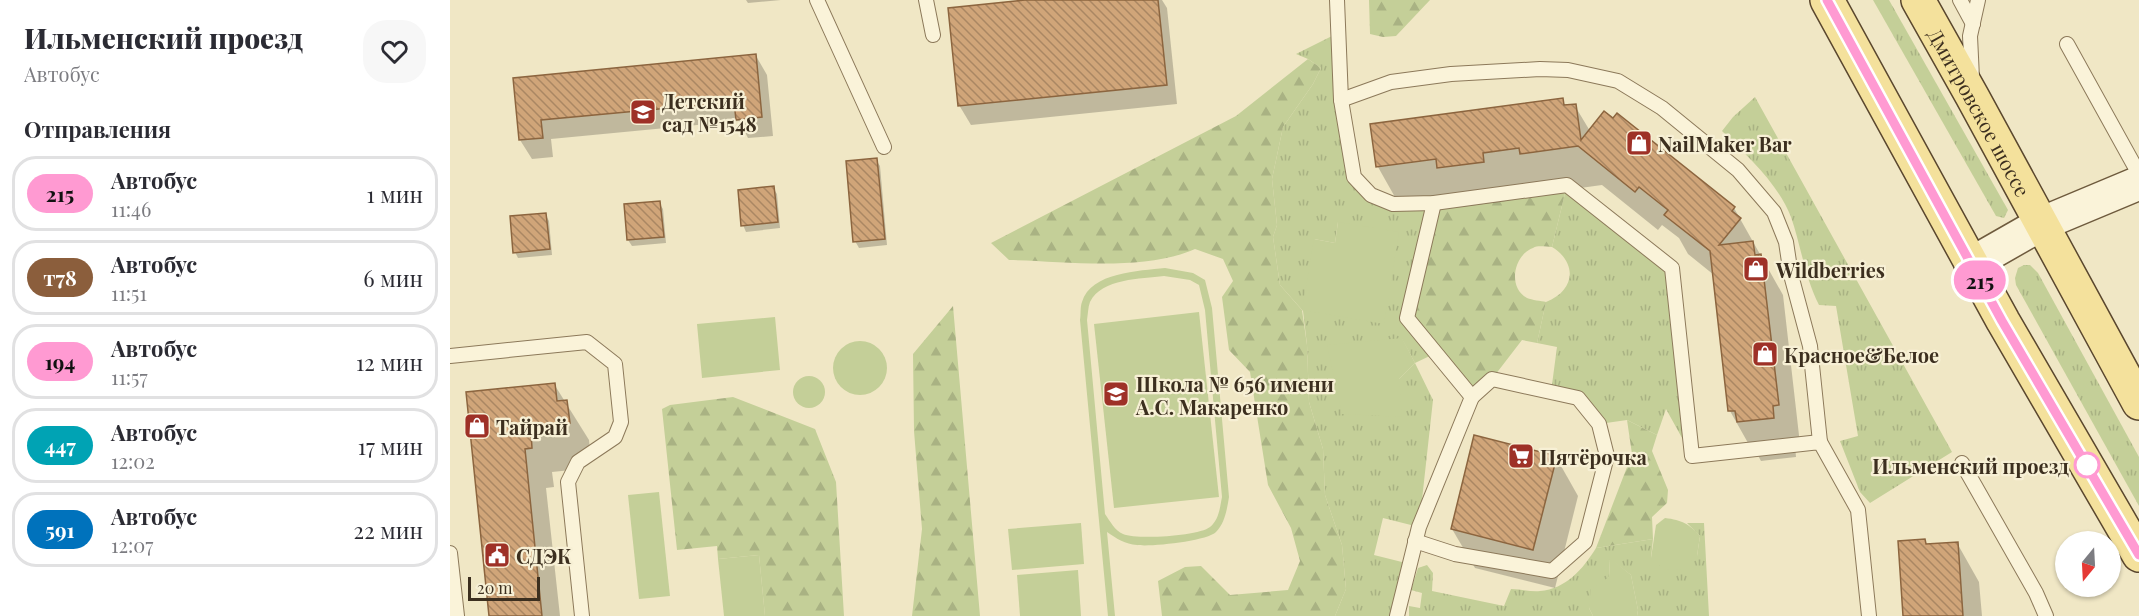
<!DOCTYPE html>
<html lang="ru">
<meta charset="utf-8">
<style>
:root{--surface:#fff;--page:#f7f7f7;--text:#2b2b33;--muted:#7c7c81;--line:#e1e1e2}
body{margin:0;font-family:"Playfair Display",serif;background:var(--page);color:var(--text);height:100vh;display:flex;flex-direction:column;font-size:22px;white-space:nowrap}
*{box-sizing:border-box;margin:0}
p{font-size:20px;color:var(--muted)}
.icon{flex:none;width:33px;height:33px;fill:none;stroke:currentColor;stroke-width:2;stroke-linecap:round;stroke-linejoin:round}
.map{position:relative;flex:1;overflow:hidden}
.sheet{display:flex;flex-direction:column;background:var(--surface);width:450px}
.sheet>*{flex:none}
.badge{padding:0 12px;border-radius:20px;font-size:21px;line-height:39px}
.needle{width:39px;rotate:198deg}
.fabs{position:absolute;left:1605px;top:531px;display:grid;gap:12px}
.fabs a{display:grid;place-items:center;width:66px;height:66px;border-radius:50%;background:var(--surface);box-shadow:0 2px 4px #0004;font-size:30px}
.scale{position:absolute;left:18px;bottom:15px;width:72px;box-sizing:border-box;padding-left:6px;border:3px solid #3c2f1f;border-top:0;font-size:16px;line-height:21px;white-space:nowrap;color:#3c2f1f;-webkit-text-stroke:4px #f7f0d5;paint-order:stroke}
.map>.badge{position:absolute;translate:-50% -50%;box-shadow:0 0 0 3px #fff}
h2{padding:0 24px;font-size:22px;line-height:54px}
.round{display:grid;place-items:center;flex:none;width:63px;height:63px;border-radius:24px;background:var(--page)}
.summary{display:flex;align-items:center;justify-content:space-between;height:102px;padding:0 24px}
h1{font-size:28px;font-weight:800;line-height:45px}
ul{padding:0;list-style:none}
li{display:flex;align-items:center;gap:18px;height:75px;margin:0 12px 9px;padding:0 12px;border:3px solid var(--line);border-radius:24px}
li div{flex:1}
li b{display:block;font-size:22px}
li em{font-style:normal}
li .badge{min-width:66px;font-weight:700;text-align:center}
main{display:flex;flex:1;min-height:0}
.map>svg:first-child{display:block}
</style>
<main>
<section class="sheet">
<div class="summary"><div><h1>Ильменский проезд</h1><p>Автобус</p></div><a class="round"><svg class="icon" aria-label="heart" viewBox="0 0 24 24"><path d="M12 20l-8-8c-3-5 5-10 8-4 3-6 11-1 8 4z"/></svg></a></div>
<h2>Отправления</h2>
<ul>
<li><span class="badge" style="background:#ff9ad2;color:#111">215</span><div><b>Автобус</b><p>11:46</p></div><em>1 мин</em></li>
<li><span class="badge" style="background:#8b5e3c;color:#fff">т78</span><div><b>Автобус</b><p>11:51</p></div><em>6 мин</em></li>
<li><span class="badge" style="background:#ff9ad2;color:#111">194</span><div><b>Автобус</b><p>11:57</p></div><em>12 мин</em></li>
<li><span class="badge" style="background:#00a3b4;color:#fff">447</span><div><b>Автобус</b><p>12:02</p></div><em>17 мин</em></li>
<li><span class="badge" style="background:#0072bc;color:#fff">591</span><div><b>Автобус</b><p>12:07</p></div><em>22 мин</em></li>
</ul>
</section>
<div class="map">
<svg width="1689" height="616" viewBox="0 0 1689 616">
<defs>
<pattern id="grass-tufts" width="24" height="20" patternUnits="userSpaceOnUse" patternTransform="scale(1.5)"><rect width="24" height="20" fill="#c4cf98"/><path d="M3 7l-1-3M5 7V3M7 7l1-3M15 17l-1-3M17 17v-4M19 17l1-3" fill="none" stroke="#a9b283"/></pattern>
<pattern id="forest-firs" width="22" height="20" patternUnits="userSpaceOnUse" patternTransform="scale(1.5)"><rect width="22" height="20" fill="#c4cf98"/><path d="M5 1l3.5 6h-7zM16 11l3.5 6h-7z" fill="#a9b283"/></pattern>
<pattern id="building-back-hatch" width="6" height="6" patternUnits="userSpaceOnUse" patternTransform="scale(1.5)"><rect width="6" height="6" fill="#d0a579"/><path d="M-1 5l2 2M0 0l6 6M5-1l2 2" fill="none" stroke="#aa8763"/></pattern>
</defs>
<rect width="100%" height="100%" fill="#f0e7c5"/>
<!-- grass -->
<g fill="url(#grass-tufts)" fill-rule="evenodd">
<path d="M1423,0H1439L1558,210L1554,218L1546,216Z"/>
<path d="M888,33L904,177L921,195L984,203L986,353L965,363L983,400L969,527L933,518L924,555L960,564L947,616H885L896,589L892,545L875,495L873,449L859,402L857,345L853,311L830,285L823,237L827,225L822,179L833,127L863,84L871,68L858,59L846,54ZM888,222L934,324L864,239L885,243ZM952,339L965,363L949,379Z"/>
<path d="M1305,97L1502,452L1420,503L1410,492L1390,441L1408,436L1386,306L1369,305C1355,278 1351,246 1341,217C1327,182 1298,157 1272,131L1283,117Z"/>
<path d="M1117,185L1222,268L1242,456L1216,409L1207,435L1177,420L1149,424L1128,398L1101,392L1107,347L1087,343L1096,302C1125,291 1128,263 1102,247Z"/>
<path d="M1574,265H1580L1588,273L1689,457V506L1566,285L1565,278L1568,268Z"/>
<path d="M1237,523H1254L1259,616H1187L1188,610L1181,575L1160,559L1159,577L1139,608L1143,616H959V606L970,608L972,593L961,590L968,568L977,565L983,573L982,591L1054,606L1061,589C1071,589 1081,592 1090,591C1116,589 1133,569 1146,548L1203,539L1201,558L1247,556L1250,536Z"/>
</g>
<!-- forest -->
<g fill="url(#forest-firs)">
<path d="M919,0H980L946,36L933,37L920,34Z"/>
<path d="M858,59L871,68L863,84L833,127L822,179L827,225L823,237L830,285L852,310L857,345L859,402L873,449L875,495L892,545L896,589L885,616H712L708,581L735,567L751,566L780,595L838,590L850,561L841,528L818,485L800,372L779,350L772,297L783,281L773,259L745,249C694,272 614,261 559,260L541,243L786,116Z"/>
<path d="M1117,185L1102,247C1096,247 1088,245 1083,248C1064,255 1057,287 1077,298C1082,300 1091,301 1096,302L1087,343L1072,340L1042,379L1022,397L957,318L984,203Z"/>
<path d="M503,306L530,616H462L472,529L464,431L463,354Z"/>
<path d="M283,397L365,429L386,482L394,616H315L309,555L268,559L267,546L227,550L212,409L220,405Z"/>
<path d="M1177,420L1207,435L1202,451L1218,490L1217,503L1202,517L1203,539L1146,548L1182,454Z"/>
</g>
<!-- park -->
<g fill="#c4cf98" fill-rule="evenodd">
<path d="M888,222L949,232L934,324L852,310L864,239L885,243Z"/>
<path d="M715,268L743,273L755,280L762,308L779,497C777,509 775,523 766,532C757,541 701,547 687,545C675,544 667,539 657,532L665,616H658L630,320C631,315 630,307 632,302C641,272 689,271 715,268ZM714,276L740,280L749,285L755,310L772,497C770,507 769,520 760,527C749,536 687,540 673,534C665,531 660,521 655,514L637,320C638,314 638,307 640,302C652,278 691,279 714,276Z"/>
<path d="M749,312L769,497L664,508L644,324Z"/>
<path d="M325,317L330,370L252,378L247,324Z"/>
<path d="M952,338L965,363L949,379L952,417L892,414L877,345Z"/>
<circle cx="410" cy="368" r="27"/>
<circle cx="359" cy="392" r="16"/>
<path d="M209,492L220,596L189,599L178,495Z"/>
<path d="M1215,518C1232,520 1239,524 1250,536L1247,556L1231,569L1214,570L1201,558L1206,525Z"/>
<path d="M631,523L634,564L562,570L558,529Z"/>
<path d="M309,555L315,616H274L268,559Z"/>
<path d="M1160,558L1181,575L1188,610L1187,616H1143L1139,608L1141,589L1159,577Z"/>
<path d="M628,570L631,616H570L567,575Z"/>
</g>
<!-- shadow -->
<g fill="#0003">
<path d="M296,0H331L298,3Z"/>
<path d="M590,0H712L717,8L727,104L521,125L509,105Z"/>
<path d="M306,56L317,75L323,136L298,138L289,121L101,139L103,157L82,159L70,140L64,79Z"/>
<path d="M1112,100L1116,107L1125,106L1140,131L1284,208L1333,295L1350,444L1345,445L1346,457L1311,461L1305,450H1302L1280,411L1264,275L1238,254L1229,238L1212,225L1208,230L1152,185L1094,193L1054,192L1056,201L1011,207L1006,198L950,206L928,167L922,126Z"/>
<path d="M426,160L430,166L437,245L409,248L405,241Z"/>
<path d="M323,188L327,194L330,228L296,232L293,225Z"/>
<path d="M209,203L213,209L216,243L182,246L178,240Z"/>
<path d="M95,214L99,221L102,255L68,258L65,252Z"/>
<path d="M104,384L139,440L141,462L131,463V469L102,472L104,487L96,488L110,616H41L18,393Z"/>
<path d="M1106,457L1128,496L1105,588L1025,568L1002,529Z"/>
<path d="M1474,540L1477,545L1507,543L1529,582L1532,616H1455Z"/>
</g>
<!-- building -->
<g fill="url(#building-back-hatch)" stroke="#8c653f" stroke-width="1.5">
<path d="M575,0H708L717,85L508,106L498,8Z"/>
<path d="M306,54L312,117L286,120L284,102L91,120L93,138L69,140L63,78Z"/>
<path d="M1113,98L1114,105L1126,104L1131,140L1154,111L1163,118L1167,113L1285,207L1282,211L1291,218L1269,245L1303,241L1305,255L1311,254L1329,405L1323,406L1324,418L1287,422L1285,411H1278L1260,251L1214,215L1218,210L1189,187L1185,192L1128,146L1070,154L1069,148L1033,153L1034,162L987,168L986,159L926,167L920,124Z"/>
<path d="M427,158L435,239L403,242L396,161Z"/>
<path d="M324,186L328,222L291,226L288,190Z"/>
<path d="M210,201L214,237L177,240L174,204Z"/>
<path d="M96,213L100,249L63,253L60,216Z"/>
<path d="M105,383L107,401L117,400L120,423L109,424L110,430L81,433L82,448L75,449L92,616H39L16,392Z"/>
<path d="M1024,435L1107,456L1083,550L1001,529Z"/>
<path d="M1475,539L1476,544L1508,542L1513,616H1453L1448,541Z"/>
</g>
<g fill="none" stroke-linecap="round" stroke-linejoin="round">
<defs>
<g id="lane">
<path d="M367,0L434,147"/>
<path d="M476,0L483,35"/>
<path d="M887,0L891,100L904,177L921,195L943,204L984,203L1117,185L1222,268L1242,456L1370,442L1408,510L1419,616"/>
<path d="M1510,0L1523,24"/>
<path d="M1617,44L1689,174"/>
<path d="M1522,78L1520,36L1528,0"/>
<path d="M891,100L941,82L1001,74L1090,69L1118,70L1168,81L1212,108L1288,170L1324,212L1336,242L1341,275L1360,346L1370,442"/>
<path d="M0,356L137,342L165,364L171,422L165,437L128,462L118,482L132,616"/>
<path d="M1512,463L1586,593L1596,616"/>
<path d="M965,541L1005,554L1102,571L1135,542L1157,456L1149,424L1128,398L1042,379L1022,397"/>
<path d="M0,553L7,616"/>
<path d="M947,616L969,527L1022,397L957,318L984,203"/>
</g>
<path id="secondary" d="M1521,264L1591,224L1689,183"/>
<g id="primary">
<path d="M1377,0L1553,321L1689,555"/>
<path id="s1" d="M1468,0L1522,96L1689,403"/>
</g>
</defs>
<!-- lane casing -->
<use href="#lane" stroke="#8c795a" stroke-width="16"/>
<!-- secondary casing -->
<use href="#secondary" stroke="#6e5a3d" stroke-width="36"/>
<!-- primary casing -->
<use href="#primary" stroke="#5a472e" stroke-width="36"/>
<!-- lane -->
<use href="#lane" stroke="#faf3d9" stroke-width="14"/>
<!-- secondary -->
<use href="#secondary" stroke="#faf3d9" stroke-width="33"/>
<!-- primary -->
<use href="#primary" stroke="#f4e19c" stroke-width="33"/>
</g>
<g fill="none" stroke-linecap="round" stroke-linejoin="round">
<defs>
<path id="line" d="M1377,0L1552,321L1689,555"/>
</defs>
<!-- line casing -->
<use href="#line" stroke="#fff" stroke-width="14"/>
<!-- line -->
<use href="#line" stroke="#ff9ad2" stroke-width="9"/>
</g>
<!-- icons -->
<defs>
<symbol id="school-square" viewBox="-11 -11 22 22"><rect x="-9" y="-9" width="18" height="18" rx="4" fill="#9e3127" stroke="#f7f0d5"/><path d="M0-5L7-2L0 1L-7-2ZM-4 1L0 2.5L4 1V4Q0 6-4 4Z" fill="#fff"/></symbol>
<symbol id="shop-square" viewBox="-11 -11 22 22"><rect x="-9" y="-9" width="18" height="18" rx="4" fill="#9e3127" stroke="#f7f0d5"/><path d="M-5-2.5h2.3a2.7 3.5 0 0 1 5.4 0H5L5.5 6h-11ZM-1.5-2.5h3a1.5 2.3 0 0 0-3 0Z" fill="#fff"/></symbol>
<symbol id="supermarket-square" viewBox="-11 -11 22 22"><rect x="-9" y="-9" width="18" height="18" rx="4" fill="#9e3127" stroke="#f7f0d5"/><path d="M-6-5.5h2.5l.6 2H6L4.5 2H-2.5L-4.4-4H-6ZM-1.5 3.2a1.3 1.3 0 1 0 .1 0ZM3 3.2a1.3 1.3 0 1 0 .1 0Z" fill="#fff"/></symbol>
<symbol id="civic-square" viewBox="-11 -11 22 22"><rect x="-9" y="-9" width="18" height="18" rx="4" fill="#9e3127" stroke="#f7f0d5"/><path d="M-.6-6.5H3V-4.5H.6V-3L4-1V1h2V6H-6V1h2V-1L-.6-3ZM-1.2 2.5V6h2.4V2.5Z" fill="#fff"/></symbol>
</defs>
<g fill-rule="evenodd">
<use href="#school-square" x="178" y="97" width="30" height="30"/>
<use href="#shop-square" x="1174" y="128" width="30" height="30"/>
<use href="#shop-square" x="1291" y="254" width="30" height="30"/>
<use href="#shop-square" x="1300" y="339" width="30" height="30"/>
<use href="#school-square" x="651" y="379" width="30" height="30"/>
<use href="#shop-square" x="12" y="411" width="30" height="30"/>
<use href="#supermarket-square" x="1056" y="441" width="30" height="30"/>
<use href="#civic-square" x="32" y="540" width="30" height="30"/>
</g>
<!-- markers -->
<circle fill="#fff" stroke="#ff9ad2" stroke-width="3" cx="1637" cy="465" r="12"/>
<g text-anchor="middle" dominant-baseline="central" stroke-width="4.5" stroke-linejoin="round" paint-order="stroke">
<!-- poi labels -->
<g font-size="20" font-weight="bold" fill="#3c2f1f" stroke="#f7f0d5" text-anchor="start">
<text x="212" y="100">Детский<tspan x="212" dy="23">сад №1548</tspan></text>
<text x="1208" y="143">NailMaker Bar</text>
<text x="1326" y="269">Wildberries</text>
<text x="1334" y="354">Красное&amp;Белое</text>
<text x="686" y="383">Школа № 656 имени<tspan x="686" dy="23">А.С. Макаренко</tspan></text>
<text x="46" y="426">Тайрай</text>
<text x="1090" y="456">Пятёрочка</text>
<text x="66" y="555">СДЭК</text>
</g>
<!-- street labels -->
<g font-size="20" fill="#3c2f1f" stroke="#f7f0d5">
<text stroke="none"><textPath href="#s1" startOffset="128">Дмитровское шоссе</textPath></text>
</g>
<!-- stop labels -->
<g font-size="20" font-weight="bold" fill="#3c2f1f" stroke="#f7f0d5" text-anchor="end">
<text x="1619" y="465">Ильменский проезд</text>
</g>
</g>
</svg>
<div class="fabs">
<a><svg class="needle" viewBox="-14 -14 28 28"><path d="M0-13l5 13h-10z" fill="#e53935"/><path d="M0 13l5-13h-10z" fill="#7c7c81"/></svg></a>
</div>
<div class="scale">20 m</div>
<b class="badge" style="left:1530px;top:280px;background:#ff9ad2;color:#111">215</b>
</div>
</main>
